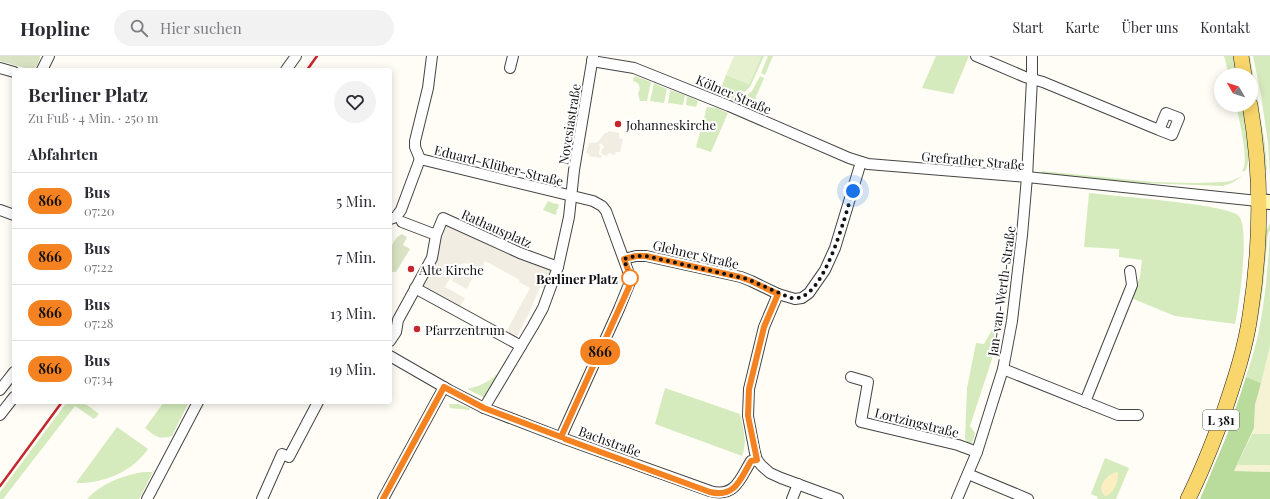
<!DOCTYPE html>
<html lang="de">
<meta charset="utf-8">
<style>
:root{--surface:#fff;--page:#f2f2f3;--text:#2b2b33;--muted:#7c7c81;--line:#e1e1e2}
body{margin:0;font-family:"Playfair Display",serif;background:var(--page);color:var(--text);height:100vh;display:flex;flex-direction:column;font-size:15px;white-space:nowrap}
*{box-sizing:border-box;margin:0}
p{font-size:13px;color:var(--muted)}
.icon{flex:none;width:22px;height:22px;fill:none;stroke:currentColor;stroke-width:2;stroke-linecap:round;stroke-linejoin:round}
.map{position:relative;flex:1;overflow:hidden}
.panel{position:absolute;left:12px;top:12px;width:380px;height:336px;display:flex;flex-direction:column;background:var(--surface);border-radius:4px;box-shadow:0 2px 10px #0003}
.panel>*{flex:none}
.badge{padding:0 8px;border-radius:13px;font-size:14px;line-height:26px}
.needle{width:26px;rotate:309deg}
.controls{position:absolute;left:1214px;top:12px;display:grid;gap:8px}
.controls a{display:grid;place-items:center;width:44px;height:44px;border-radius:50%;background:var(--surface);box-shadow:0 2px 10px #0003;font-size:20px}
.you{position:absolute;width:20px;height:20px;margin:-10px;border:3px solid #fff;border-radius:50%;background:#1a73e8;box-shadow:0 0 0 6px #1a73e833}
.map>.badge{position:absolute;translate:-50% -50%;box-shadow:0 0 0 2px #fff}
h2{padding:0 16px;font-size:15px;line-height:36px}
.round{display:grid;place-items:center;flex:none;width:42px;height:42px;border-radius:21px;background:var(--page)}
.headline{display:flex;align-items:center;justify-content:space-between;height:68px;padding:0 16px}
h1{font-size:19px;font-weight:700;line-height:30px}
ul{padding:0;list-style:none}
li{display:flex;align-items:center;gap:12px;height:56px;padding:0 16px;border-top:1px solid var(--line)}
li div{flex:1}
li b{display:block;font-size:15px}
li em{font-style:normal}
li .badge{min-width:44px;font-weight:700;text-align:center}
header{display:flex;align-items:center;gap:24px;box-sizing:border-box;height:56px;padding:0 20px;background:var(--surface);border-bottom:1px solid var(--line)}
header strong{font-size:19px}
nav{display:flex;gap:22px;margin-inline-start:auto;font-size:14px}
.search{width:280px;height:36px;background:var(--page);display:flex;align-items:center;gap:10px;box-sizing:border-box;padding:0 14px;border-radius:22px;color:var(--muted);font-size:15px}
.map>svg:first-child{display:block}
</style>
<header>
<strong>Hopline</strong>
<div class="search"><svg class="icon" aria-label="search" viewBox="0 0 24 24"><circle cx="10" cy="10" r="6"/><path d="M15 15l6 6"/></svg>Hier suchen</div>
<nav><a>Start</a><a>Karte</a><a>Über uns</a><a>Kontakt</a></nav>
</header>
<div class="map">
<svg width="1270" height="443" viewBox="0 0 1270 443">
<rect width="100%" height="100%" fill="#fffdf5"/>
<!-- farmland -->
<g fill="#f6f3d4">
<path d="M1270,290V378H1252L1254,372L1255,349Z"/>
<path d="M1237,409H1270V416L1233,415Z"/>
</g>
<!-- green -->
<g fill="#d5ebbd">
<path d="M761,0H764L751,29C747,35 740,39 736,45L722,39L720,35L726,19L749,28Z"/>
<path d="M768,0H773L765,19L761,17Z"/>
<path d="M936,0H969L953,38L922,32Z"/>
<path d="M1224,0H1233L1237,19H1229Z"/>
<path d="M1248,0H1250L1252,12L1265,88L1267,114L1265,115L1256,40Z"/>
<path d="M1253,0H1270V120L1268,87L1261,39Z"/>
<path d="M635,20L651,26L647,45H640L638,38C640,34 641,29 636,26H635L633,25V23Z"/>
<path d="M760,20L764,22L753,48L747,50L739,46L752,35Z"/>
<path d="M654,27L667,33L664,47L650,45Z"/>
<path d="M670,34L685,39L683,49L668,47Z"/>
<path d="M687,40L698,45L696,51L686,49Z"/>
<path d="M1236,49H1242C1246,68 1253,96 1246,114L1242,116C1250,105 1239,64 1236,49Z"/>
<path d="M707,51L717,52L728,57L711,96L696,91Z"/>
<path d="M1042,115L1154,126L1195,127L1224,126L1231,125L1242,120L1232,127L1223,130L1139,127L1042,118Z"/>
<path d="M1089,137C1111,140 1229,148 1239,160C1250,174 1239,250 1235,268L1175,260L1131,242L1140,221L1142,204L1119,201V193L1084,191Z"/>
<path d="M548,145L555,148V147L559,149L558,153H557L556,159L543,154Z"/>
<path d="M1270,167V174L1268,178L1262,241L1253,288L1225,377L1196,443L1256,267L1262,222L1265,177Z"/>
<path d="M1270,179V290L1261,327L1246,321C1252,302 1258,283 1261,263C1266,236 1268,208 1270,179Z"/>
<path d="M996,267L997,268L992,303L970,370L975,377L973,385L971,387H968L965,383L967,332L976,287L984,288Z"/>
<path d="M498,317H500L485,342L467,333C480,330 489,326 498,317Z"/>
<path d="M665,332L740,358C743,372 748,386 742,400L655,368Z"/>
<path d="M67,346H83L99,358L94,363L75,350L3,443H0V436Z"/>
<path d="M164,346H189L172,380C158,384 155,380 145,372Z"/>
<path d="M449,348H458L470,352L469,354L450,352Z"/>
<path d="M117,371L148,393C132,416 103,428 76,427Z"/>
<path d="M1252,378H1270V409H1237Z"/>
<path d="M1105,402L1129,412L1116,443H1097L1098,441L1091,438Z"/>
<path d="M144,416H153L139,443H87C102,427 123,419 144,416Z"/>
</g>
<!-- forest -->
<path fill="#b9dc9c" d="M1246,321L1261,327L1255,349L1254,372L1234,415L1270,416V443H1200L1227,379Z"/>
<!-- sand -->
<path fill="#fbeec1" d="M1117,416L1118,417C1119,425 1113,439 1105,440C1095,431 1107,418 1117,416Z"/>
<!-- cemetery -->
<g fill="#d9e3c4">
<path d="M0,0H40C40,5 36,12 32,14L0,5Z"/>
<path d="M402,178L407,181L403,189L410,193L396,216H390C390,203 388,185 402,178Z"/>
</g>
<!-- pitch -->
<path fill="#e6f2cf" d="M734,0H761L749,28L726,19Z"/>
<!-- plaza -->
<g fill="#f1ede2" fill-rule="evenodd">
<path d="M609,75L619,77V82L623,83L620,96H616L614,99L609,97L607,100L603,99L601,97L602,93L604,91L601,87L599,89L600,92L599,98L602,100L601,102L589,100V98L586,97L589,87L598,86L605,77H607Z"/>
<path d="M443,162L504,190L509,180L524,187L520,197L554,210L546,233L540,231L529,257L514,286L415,232ZM485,205L520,224L519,226L530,232L506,276L496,270L495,272L459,252L465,242L445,231L457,209L466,207L479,216Z"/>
<path d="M464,211L475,217L467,233L452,225L459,213Z"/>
</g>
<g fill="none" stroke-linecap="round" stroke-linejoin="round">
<defs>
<g id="street">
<path d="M976,0L1025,21L1043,26L1159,74L1172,79L1179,62L1166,57L1159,74"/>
<path d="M592,5L634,12L729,50L849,102L868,108L1027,121L1258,145"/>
<path d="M0,12L14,16"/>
<path d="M510,12L513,0"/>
<path d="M42,14L49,0"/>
<path d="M286,14L296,0"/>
<path d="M420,103L593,145L602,150L606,155L628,215L630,226L619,253L561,381"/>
<path d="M420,103L415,91V85L428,32L432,0"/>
<path d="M0,154L14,159"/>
<path d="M390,163L396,161L401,154L420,103"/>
<path d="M402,166L436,179"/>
<path d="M624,203L636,200H646L741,221L751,225L778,238L764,271L749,333L748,360L755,397L757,404L762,410L770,417L781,422L838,443"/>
<path d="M415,232L521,290"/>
<path d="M778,238L795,243L802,242L809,237L825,214L835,192L861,106"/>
<path d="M390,285L396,276L398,264L432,202L436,179L443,162L520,197L558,211"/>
<path d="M390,300L449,334L484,352L565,383L710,435C735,442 740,423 751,405L757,404"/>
<path d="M1003,313L1118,359H1138"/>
<path d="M851,321L868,326L861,366L958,389L977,396"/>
<path d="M0,334L14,316"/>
<path d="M1085,346L1132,229L1130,215"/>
<path d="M484,352L533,270L543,252L558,211L569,161L574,114L593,0"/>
<path d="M0,359L14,341"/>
<path d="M968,418L1028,443"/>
<path d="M147,443L198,346"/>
<path d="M262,443L282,398L289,401L318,346"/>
<path d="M383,443L444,331"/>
<path d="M792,443L798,428"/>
<path d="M957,443L977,396L1003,313L1012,265L1022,179L1027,121L1032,23V0"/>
</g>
<path id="secondary" d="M1258,145L1270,146"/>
<g id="primary">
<path d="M1241,0L1244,19"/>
<path d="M1188,443C1201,417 1212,389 1222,362C1233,329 1245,295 1250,260C1261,191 1262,118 1250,49"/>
</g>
</defs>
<!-- street casing -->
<use href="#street" stroke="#444" stroke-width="12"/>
<!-- secondary casing -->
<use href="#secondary" stroke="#333" stroke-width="16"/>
<!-- primary casing -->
<use href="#primary" stroke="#222" stroke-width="16"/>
<!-- street -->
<use href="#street" stroke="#fff" stroke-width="10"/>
<!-- secondary -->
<use href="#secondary" stroke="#fff6b0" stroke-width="14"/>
<!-- primary -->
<use href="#primary" stroke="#f9d66b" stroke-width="15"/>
<!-- rail -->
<g stroke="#c4262e" stroke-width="2.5">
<path d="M307,14L317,0"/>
<path d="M0,430L62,346"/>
</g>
</g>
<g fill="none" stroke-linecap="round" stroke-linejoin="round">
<defs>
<path id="line" d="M383,443L444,331L484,352L561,381L629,231L630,219L624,203L636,200H646L740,221L751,225L778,238L764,271L749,333L748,360L757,404L751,405C740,424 735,442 710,436L565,383"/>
</defs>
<!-- line casing -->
<use href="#line" stroke="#fff" stroke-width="9"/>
<!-- line -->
<use href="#line" stroke="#f58220" stroke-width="6"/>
<!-- walk -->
<path stroke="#111" stroke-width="4" stroke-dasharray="0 7.2" d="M630,222L624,203L636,200H646L747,223L791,242C824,249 845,158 853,135"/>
</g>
<!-- markers -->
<g fill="#c4262e" stroke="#fff" stroke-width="1.5">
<circle cx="618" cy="68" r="4"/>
<circle cx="411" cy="213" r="4"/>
<circle cx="417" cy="273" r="4"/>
</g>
<circle fill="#fff" stroke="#f58220" stroke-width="2" cx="630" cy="222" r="8"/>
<g text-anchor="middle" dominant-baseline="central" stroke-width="4" stroke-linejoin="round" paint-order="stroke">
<!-- shield labels -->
<rect fill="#fff" stroke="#585858" stroke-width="1" x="1203" y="354" width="36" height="20" rx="3"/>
<g font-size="12" font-weight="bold" fill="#111">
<text x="1221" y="364">L 381</text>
</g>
<!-- street labels -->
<g font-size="13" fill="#111" stroke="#fff">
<text transform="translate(734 38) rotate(23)">Kölner Straße</text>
<text transform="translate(569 68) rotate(-81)">Novesiastraße</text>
<text transform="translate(973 104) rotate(5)">Grefrather Straße</text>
<text transform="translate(499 109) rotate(14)">Eduard-Klüber-Straße</text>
<text transform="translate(497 172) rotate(24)">Rathausplatz</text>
<text transform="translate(696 198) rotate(13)">Glehner Straße</text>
<text transform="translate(1001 235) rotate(-82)">Jan-van-Werth-Straße</text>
<text transform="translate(917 366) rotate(14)">Lortzingstraße</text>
<text transform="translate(610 385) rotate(20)">Bachstraße</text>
</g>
<!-- poi labels -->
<g font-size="13" fill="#111" stroke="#fff" text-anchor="start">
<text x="626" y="68">Johanneskirche</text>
<text x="419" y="213">Alte Kirche</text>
<text x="425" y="273">Pfarrzentrum</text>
</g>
<!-- stop labels -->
<g font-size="13" font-weight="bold" fill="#111" stroke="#fff" text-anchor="end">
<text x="618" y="222">Berliner Platz</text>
</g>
</g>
</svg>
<div class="controls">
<a><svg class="needle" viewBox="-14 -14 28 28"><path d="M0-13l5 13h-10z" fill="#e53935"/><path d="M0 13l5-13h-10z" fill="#7c7c81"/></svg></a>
</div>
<div class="you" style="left:853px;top:135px"></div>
<b class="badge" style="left:600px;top:296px;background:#f58220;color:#111">866</b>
<section class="panel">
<div class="headline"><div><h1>Berliner Platz</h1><p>Zu Fuß · 4 Min. · 250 m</p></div><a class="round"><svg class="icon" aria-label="heart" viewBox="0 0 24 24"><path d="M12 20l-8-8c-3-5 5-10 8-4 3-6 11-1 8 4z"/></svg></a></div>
<h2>Abfahrten</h2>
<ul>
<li><span class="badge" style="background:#f58220;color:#111">866</span><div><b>Bus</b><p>07:20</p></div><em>5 Min.</em></li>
<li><span class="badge" style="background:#f58220;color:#111">866</span><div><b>Bus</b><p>07:22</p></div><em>7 Min.</em></li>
<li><span class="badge" style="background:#f58220;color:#111">866</span><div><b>Bus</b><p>07:28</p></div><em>13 Min.</em></li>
<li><span class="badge" style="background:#f58220;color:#111">866</span><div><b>Bus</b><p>07:34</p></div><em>19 Min.</em></li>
</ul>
</section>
</div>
